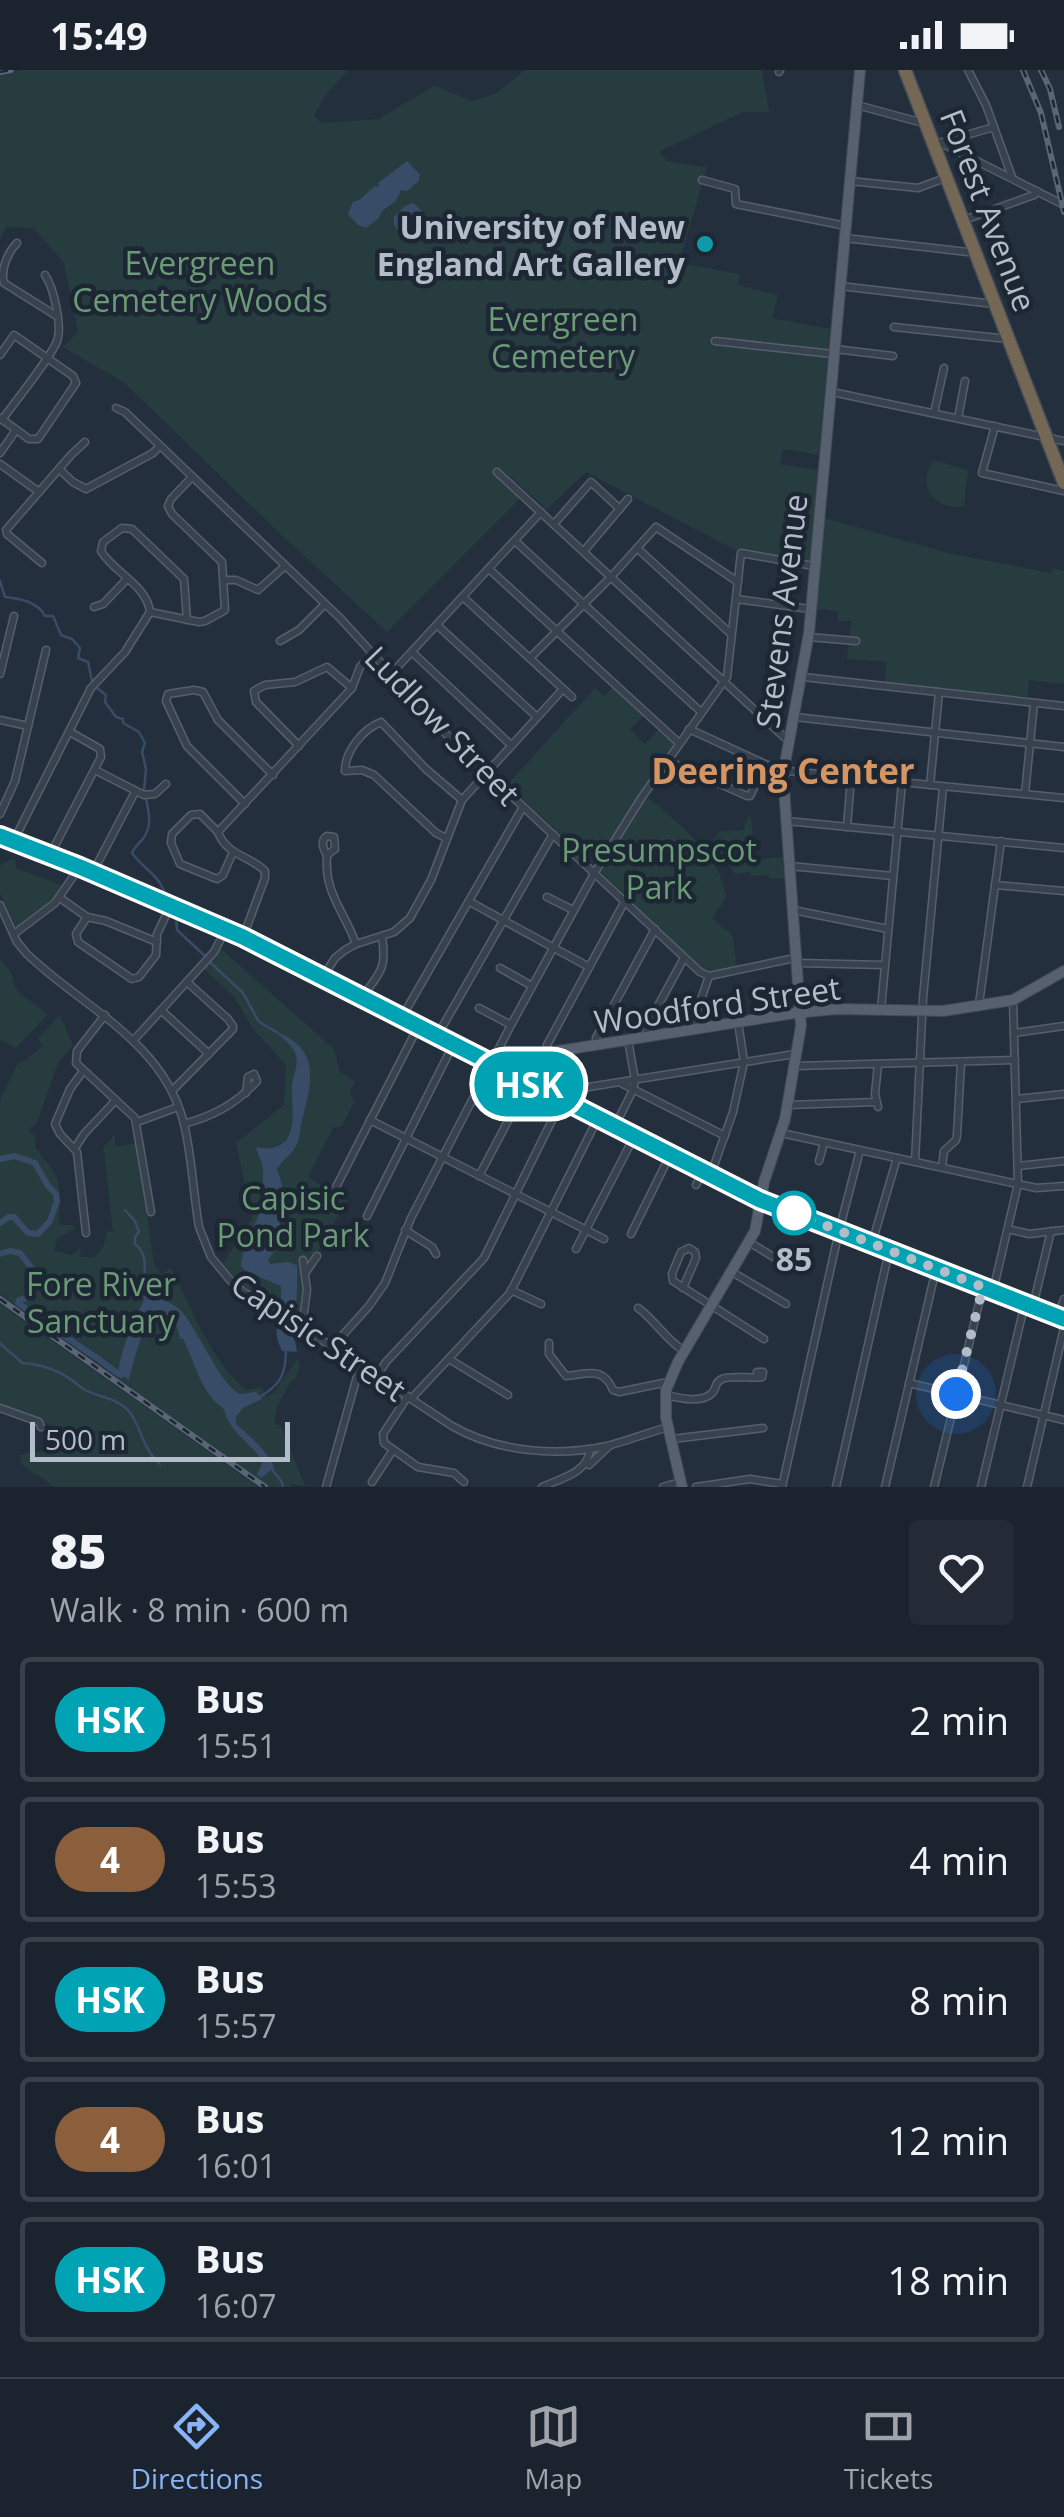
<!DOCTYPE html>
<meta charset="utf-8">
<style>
:root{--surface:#1b232e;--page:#242b36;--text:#f1f3f6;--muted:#a0a4aa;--line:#39404a;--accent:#8ab4f8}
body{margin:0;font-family:"Open Sans",sans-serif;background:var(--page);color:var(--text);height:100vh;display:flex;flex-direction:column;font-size:38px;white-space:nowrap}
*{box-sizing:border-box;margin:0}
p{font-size:32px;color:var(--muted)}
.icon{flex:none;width:55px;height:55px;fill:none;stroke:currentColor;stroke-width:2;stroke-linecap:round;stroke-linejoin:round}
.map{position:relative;height:1417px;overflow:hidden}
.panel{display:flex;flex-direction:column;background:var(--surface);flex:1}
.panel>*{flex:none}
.badge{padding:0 20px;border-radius:32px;font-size:35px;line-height:65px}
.scale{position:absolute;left:30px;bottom:25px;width:260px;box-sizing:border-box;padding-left:10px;border:5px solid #b4bcc9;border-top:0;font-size:28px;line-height:35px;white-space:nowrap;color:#b4bcc9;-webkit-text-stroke:8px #1d2633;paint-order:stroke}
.you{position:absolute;width:50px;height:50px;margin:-25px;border:8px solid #fff;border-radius:50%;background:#1a73e8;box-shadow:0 0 0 15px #1a73e833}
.map>.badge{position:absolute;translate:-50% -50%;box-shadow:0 0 0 5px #fff}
.round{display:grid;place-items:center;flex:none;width:105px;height:105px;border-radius:10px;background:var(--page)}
.headline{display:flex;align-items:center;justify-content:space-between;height:170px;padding:0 50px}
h1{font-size:48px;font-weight:800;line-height:75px}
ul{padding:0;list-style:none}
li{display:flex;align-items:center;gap:30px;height:125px;margin:0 20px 15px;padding:0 30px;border:5px solid var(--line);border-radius:10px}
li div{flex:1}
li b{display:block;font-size:38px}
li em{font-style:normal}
li .badge{min-width:110px;font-weight:700;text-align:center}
.status{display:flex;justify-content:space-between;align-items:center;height:70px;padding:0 50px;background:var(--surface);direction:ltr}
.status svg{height:28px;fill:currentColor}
.dock{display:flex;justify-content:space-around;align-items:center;height:140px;border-top:2px solid var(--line);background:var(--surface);font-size:28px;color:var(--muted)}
.dock a{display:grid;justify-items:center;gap:5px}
.dock .selected{color:var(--accent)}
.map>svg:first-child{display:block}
</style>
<div class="status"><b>15:49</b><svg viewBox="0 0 49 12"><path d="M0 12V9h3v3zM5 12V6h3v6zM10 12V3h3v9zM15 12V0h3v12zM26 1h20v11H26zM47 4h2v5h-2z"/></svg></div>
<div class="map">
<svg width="1064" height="1417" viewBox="0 0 1064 1417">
<rect width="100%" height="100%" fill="#242f3e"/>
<!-- green -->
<g fill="#263c3f">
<path d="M20,0H348L325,26L314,46L322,53L378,49L434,16L472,31L497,23L525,0H762L769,42H743L660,81L666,91L707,97L679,193L740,204L738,215L778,225L772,248L830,259L819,385L783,379L780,394L818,400L810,492L741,483L586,402L547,439L500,398L495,403L521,427L387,562L273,457L131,319L120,310L63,277L78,262L64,193L33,158L6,157L0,170V4Z"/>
<path d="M933,390L968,400L964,436C934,442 916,415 933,390Z"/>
<path d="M825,448L948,483L1051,503L1052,498L1064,501V614L1029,610L1028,627L885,612L886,592L847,589L851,551H838V541L817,539Z"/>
<path d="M613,617L643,646L630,659L645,674L659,659L676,674L595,791L592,792L507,715L595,618L604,626Z"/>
<path d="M648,727C678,754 722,785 726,828L712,848L733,866L737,897L714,902L702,899L601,802Z"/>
<path d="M750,744L752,754L753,790L782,787L785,808L770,809L769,805L751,806L750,802L735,804L713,770L720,761L743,760Z"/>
<path d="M11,789L15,790L16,798L65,817L56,830L18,860L0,824V796Z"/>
<path d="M221,879L334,979L340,1002L355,1011L350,1022L354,1032L342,1056L333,1058L308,1107L347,1130L309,1197L307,1244L302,1257L242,1221L220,1198L252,1148L236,1073L284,1035L286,995L254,960L234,927L204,899Z"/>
<path d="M0,889L11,902L14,915L19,923L48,944L16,978L0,970Z"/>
<path d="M60,945L73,975L58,993L37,1053L28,1060L36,1068L35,1078L41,1083L40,1085C69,1114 56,1125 60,1155H74V1159L57,1169L54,1181L73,1185L79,1177L81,1187H94L103,1178L107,1161L113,1162L104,1081L102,1079L114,1065L116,1076L137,1073L154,1194L161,1204L171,1198C194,1242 208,1286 246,1320L261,1317L267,1327L274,1322L297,1289L300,1294L295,1309L290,1312C284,1328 273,1336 275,1354L281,1356L305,1416L291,1414V1417H270L0,1224V1030L18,993L26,990L42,976L38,968Z"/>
<path d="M0,1234L258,1417H53C43,1406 28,1403 20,1391V1385L48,1380L52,1375L60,1378L62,1368L58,1358L0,1336Z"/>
</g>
<!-- water -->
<g fill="#394c67">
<path d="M407,91L420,105L419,111L407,121L401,120L396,131L382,141L379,148L366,158L358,155L348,144L353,132L359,130L375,116L379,117L378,113Z"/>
<path d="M413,133L422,141L413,153L406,156L403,161L397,160L394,154V147L405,136Z"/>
<path d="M276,962C321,978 312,1013 302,1050C300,1058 300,1067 297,1074C292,1085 283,1089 277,1099L286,1129L289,1130L285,1133L280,1151L279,1174L268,1190L270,1194L288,1192L297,1195C298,1212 296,1230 296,1245L290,1239L284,1241L281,1235V1216L246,1201L241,1196C242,1179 250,1164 257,1149C261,1142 265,1100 262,1093C260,1088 257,1083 256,1077C262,1078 267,1079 272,1078C300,1074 291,1035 292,1017C292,1007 299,996 296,986C294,976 283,969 276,962Z"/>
<path d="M154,1226C164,1231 174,1233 182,1242C197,1258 223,1320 241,1324C243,1324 254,1322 256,1322L262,1329L243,1338L236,1347V1354C251,1367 266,1380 274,1397L262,1408L257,1405L263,1391C250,1373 228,1360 224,1339C199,1322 196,1293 183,1269L180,1268L175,1251C167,1247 160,1241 152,1247C144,1253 131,1299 129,1310L118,1302C122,1276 133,1252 145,1228Z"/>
<path d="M282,1251L285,1256L293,1260L297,1282L282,1281C277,1269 275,1266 278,1252Z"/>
</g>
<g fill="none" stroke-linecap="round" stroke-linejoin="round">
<!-- stream -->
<g stroke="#394c67" stroke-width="2.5">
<path d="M0,511L5,527C20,529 37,531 45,546H53L61,565L72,569L80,578L78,588L88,592L92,611"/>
<path d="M97,618L106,625L105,632L116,647L123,649V653L139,662L145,673L142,682L146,699L144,720"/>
<path d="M146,728C149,745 153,756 142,770C138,774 134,778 132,783C148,804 157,801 167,828"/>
<path d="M176,847L177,860L206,887"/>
<path d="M211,893L243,923L259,952L278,963"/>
<path d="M125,1140L135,1151L139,1162L135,1167V1174C149,1185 144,1201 144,1216L155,1211L161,1218L153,1229"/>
<path d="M117,1226L123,1229L136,1225L148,1228"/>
<path d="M0,1273C7,1281 15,1285 22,1293C40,1294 58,1300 73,1311C77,1314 80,1317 85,1320C99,1327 116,1328 128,1340C141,1354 141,1378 160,1394"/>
<path d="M258,1328C281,1315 286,1304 286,1279"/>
<path d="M272,1398C274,1406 282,1407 283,1417"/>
</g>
<!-- river -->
<g stroke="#394c67" stroke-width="6">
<path d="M0,1089L15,1086L35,1093L48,1116L56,1124L57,1131L50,1151L38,1164L28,1163L14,1147H9L0,1153"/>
<path d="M0,1184L10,1181L20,1183L32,1199L34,1220L26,1228L19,1230L18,1233C44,1251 68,1269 94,1286C104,1292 111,1300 121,1305L125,1299"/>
</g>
<defs>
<g id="minor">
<path d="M968,0L986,35L1012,107"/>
<path d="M779,2L780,0"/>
<path d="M857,35L923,53"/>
<path d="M939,73L994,57"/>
<path d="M941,73L1064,135"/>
<path d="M702,110L735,119L736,134L846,156"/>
<path d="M850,111L918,118L945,108"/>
<path d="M964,150L1034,125L1037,121"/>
<path d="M845,168L968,182L973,180"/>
<path d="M17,173C8,182 0,200 4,213L55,245"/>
<path d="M840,216L994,234"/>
<path d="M894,257L1008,269"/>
<path d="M715,271L833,284"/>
<path d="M835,279L893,286"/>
<path d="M0,285L14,265L73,306L76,313L38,369H29L0,348"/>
<path d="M832,322L1064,371"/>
<path d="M116,338L125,342L340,548L445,663L486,702L700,902L709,906L795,888"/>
<path d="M934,343L944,298"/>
<path d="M958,348L965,311"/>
<path d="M2,350C13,334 55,283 58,268C61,253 54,218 45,205"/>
<path d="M995,356L982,403L1064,421"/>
<path d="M0,383L16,360"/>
<path d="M0,394L39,422"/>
<path d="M59,399L73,412L86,419L153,383L160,376"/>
<path d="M497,402L784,667L789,669"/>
<path d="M554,454L591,412L620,439"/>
<path d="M515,471L701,642"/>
<path d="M637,478L731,564"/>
<path d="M584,481L628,429"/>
<path d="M42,493L7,464L6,460L71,385L85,372"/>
<path d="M489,499L679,673"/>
<path d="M225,510H236L258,520L285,496"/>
<path d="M463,527L572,627"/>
<path d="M736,529L810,539"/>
<path d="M94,537L103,534L127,509"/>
<path d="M150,542L199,552L205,551L225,540L222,492L172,444L168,436L171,429L192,407"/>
<path d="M150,542C147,515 114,503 101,481L103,472L122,458L132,459L184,509L187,550"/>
<path d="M437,555L537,647"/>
<path d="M809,567L856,571"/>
<path d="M280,571L299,560L325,534"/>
<path d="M412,582L511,675"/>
<path d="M530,588L611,507L656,457L738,512"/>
<path d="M0,604L14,546"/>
<path d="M391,604L541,442"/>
<path d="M803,607L1064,636"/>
<path d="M795,647L1064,677"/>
<path d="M0,650L28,656"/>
<path d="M689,659L765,694L788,701L1064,728"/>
<path d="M299,676L256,632L254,621L265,615L295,612L327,597L352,618"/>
<path d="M668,691L747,726H750L765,694"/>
<path d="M95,700L144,725L155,724L166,714"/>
<path d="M930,715L939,622"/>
<path d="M1025,724L1034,633"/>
<path d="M245,734L187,676L166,631L168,624L194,620L203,622L218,650L273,705"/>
<path d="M0,744L15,711L46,580"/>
<path d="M787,751L1064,778"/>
<path d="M847,757L851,708"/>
<path d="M218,762L200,744L191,745L172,764L171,773L180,794L217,809L223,805L233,782"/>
<path d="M446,768L436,763L374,705L362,700L345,701C345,681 363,659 381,652L426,699L462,730"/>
<path d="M14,770L91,618L125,582L150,542"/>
<path d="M50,785L101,687L100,679L70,662"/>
<path d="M327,785C323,779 320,771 327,766L334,767L335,779L327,785C324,824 344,840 356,874"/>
<path d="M790,796L893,806"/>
<path d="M93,802L135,722"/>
<path d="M995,815L1064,821"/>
<path d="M547,827L573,840"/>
<path d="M60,828L87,847L106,851L157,872"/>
<path d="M470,832L589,897"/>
<path d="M0,835L17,872L27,884C82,937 161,970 183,1050C192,1084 193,1122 199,1157L211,1187L229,1209L242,1221L302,1257L452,1356C497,1382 557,1387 607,1376C627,1371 647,1363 668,1357"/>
<path d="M793,840L888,859"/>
<path d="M87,847L76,864L78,872L132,909L139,907L156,885L157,864L170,837"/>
<path d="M14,864L55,833L79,798"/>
<path d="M243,867L265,808V801C250,786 226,785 218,762L352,618L360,597L373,583"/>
<path d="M797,893L885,895"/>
<path d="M500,898L532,916"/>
<path d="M323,907L335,888L345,880L356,874L394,862L410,848L431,810L462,730L563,619"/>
<path d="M362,928C380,901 387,901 382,866"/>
<path d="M979,934L1001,771"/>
<path d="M479,938L511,955"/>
<path d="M881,939L902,713"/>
<path d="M162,941L209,984"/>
<path d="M105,945L77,981L76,993L135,1048L151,1142"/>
<path d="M402,947L523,737"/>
<path d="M694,959V950L709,906"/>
<path d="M1014,963L1064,956"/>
<path d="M437,966L553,764"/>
<path d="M646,967L647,956L684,888"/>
<path d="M133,971L214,882L226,859"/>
<path d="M597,974L596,968L655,859"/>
<path d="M548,982L547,975L625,831"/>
<path d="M878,994L875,1024L878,1037"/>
<path d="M795,996L1015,990"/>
<path d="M83,1001L70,1019L55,1054L60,1064L77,1082L86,1163"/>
<path d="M621,1013L725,1066"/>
<path d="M172,1021L233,959V956L228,949L187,912"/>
<path d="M551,1023L795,984"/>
<path d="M1016,1029L1064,1024"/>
<path d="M788,1035L876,1032"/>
<path d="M370,1050L604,1169"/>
<path d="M137,1052L178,1037"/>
<path d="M184,1054C213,1046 236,1034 257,1011L254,1004L248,1007L246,1023"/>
<path d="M615,1056L633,1020L635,1010L628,970"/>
<path d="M781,1063L1036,1118L1064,1116"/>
<path d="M75,1078L84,1064L115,1031"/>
<path d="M819,1091L824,1073"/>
<path d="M915,1092L923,928L943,717"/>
<path d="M1018,1096L1064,1091"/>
<path d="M942,1097L944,1081L956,1070L957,1065L961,992"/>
<path d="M711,1104L733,1042L744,992L738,952"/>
<path d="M479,1106L528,1013"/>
<path d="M696,1115L703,1101"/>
<path d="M334,1121L418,957"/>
<path d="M367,1146L453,975"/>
<path d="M1008,1159L1029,1164L1064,1160"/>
<path d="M405,1160L432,1177L436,1184"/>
<path d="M631,1164L670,1085"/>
<path d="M749,1172L793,1199"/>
<path d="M872,1173L897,1088"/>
<path d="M576,1179L634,1067"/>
<path d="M306,1202L317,1186"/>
<path d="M732,1202L786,1234"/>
<path d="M683,1218L696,1188L695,1182L689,1178L681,1182L672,1204L673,1211L764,1269"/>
<path d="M511,1220L541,1234"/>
<path d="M993,1221L1018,1114L1013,930"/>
<path d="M1033,1236L1051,1161"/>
<path d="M638,1238C655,1250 665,1269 684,1281"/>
<path d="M1058,1246L1064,1229"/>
<path d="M302,1257L307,1220L303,1190"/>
<path d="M549,1273V1284L566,1306C588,1304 603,1296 613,1320L619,1322L668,1312"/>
<path d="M332,1277L369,1236L385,1213L411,1148L511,955L595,802L642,727L727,607L741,483L814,496"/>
<path d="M449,1289L508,1325"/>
<path d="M377,1306L386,1292L484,1188L562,1030"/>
<path d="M909,1313L1064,1350"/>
<path d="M666,1325C679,1328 703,1334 713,1322C717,1316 715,1312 722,1309C730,1305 752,1309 762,1307L763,1302H757L758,1307"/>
<path d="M408,1326L383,1364L384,1373L418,1397L454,1403L464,1412"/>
<path d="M411,1329L510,1223L598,1048"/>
<path d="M0,1338L39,1352L41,1357"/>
<path d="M672,1369L763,1358"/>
<path d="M589,1395L609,1376"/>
<path d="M372,1412L393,1380"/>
<path d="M326,1417L360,1296"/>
<path d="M542,1417C562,1408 588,1403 590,1379"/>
<path d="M663,1417L680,1412"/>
<path d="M696,1417L750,1409L782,1414"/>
<path d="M782,1417L839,1161L860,1080"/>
<path d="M836,1417L889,1181"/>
<path d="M885,1417L936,1199"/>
<path d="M934,1417L983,1217"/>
<path d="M981,1417L1025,1233"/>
<path d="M1027,1417L1064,1258"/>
</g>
<g id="major">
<path d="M0,766L93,802L243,867L760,1130L1064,1249"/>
<path d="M491,994L502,990L795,943L837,939L943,941L1013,930L1064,901"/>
<path d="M682,1417L666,1348V1320L678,1292L755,1161L764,1112L785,1049L801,956L783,704L809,563L860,0"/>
</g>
<path id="highway" d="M905,0L1064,413"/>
</defs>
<!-- minor casing -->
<use href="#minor" stroke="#565f6c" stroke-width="9"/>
<!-- major casing -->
<use href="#major" stroke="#414a57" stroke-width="12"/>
<!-- highway casing -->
<use href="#highway" stroke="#434c59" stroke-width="15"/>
<!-- minor -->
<use href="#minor" stroke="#38414e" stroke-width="6"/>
<!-- major -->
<use href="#major" stroke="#56606e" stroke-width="10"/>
<!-- highway -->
<use href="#highway" stroke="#746855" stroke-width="12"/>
<defs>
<g id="rail">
<path d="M1023,0L1041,43L1064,142"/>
<path d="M1041,0L1050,19L1059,57"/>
<path d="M0,2L11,0"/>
<path d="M0,1229L265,1417"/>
</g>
</defs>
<!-- rail casing -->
<use href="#rail" stroke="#5a6575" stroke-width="6"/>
<!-- rail -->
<use href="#rail" stroke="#1d2633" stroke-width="2.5" stroke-dasharray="8" stroke-linecap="butt"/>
</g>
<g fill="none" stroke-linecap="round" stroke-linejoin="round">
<defs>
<path id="line" d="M0,766L80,797L243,867L760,1130L1064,1249"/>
</defs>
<!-- line casing -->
<use href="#line" stroke="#fff" stroke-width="22"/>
<!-- line -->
<use href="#line" stroke="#00a3b4" stroke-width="15"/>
<!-- walk -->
<path stroke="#b4bcc9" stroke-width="10" stroke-dasharray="0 18" d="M794,1143L983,1217L956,1324"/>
</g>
<!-- markers -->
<circle fill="#0f9aa8" stroke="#1d2633" stroke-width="4" cx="705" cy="174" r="10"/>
<circle fill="#fff" stroke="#00a3b4" stroke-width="5" cx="794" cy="1143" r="20"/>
<g text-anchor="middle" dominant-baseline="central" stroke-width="9" stroke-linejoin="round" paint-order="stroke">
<!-- street labels -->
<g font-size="32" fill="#b4bcc9" stroke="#1d2633">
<text transform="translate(989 140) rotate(69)">Forest Avenue</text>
<text transform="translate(781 541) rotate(-83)">Stevens Avenue</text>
<text transform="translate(443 655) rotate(46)">Ludlow Street</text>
<text transform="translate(717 934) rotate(-8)">Woodford Street</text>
<text transform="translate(319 1266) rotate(34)">Capisic Street</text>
</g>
<!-- poi labels -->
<g font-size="32" font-weight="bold" fill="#b4bcc9" stroke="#1d2633" text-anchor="end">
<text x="685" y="156">University of New<tspan x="685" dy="37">England Art Gallery</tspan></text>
</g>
<!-- park labels -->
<g font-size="32" fill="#6b9a76" stroke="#1d2633">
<text x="200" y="192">Evergreen<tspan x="200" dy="37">Cemetery Woods</tspan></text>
<text x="563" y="248">Evergreen<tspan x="563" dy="37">Cemetery</tspan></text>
<text x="659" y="779">Presumpscot<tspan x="659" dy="37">Park</tspan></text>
<text x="293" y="1127">Capisic<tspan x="293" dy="37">Pond Park</tspan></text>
<text x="101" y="1213">Fore River<tspan x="101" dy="37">Sanctuary</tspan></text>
</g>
<!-- stop labels -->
<g font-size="32" font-weight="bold" fill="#b4bcc9" stroke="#1d2633">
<text x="794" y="1188">85</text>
</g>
<!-- neighbourhood labels -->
<g font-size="35" font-weight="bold" fill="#d59563" stroke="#1d2633">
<text x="783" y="700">Deering Center</text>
</g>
</g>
</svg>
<div class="scale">500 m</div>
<div class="you" style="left:956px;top:1324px"></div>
<b class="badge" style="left:529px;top:1014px;background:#00a3b4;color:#fff">HSK</b>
</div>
<section class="panel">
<div class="headline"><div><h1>85</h1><p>Walk · 8 min · 600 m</p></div><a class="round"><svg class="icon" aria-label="heart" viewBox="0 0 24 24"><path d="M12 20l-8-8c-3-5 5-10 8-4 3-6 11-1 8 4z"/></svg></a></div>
<ul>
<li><span class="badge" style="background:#00a3b4;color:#fff">HSK</span><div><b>Bus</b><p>15:51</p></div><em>2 min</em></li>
<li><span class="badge" style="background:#8b5e3c;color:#fff">4</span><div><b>Bus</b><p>15:53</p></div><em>4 min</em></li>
<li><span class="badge" style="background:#00a3b4;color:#fff">HSK</span><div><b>Bus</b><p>15:57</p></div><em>8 min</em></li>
<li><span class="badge" style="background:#8b5e3c;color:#fff">4</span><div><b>Bus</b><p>16:01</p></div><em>12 min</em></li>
<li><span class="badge" style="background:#00a3b4;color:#fff">HSK</span><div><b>Bus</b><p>16:07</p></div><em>18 min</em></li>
</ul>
</section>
<nav class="dock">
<a class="selected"><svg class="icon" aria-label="directions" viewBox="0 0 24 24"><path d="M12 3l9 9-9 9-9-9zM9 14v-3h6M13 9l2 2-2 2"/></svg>Directions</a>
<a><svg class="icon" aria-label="map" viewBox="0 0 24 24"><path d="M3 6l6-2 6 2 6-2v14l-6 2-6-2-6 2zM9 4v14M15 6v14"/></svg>Map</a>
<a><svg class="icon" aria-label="tickets" viewBox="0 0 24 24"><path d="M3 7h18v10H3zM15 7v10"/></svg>Tickets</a>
</nav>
